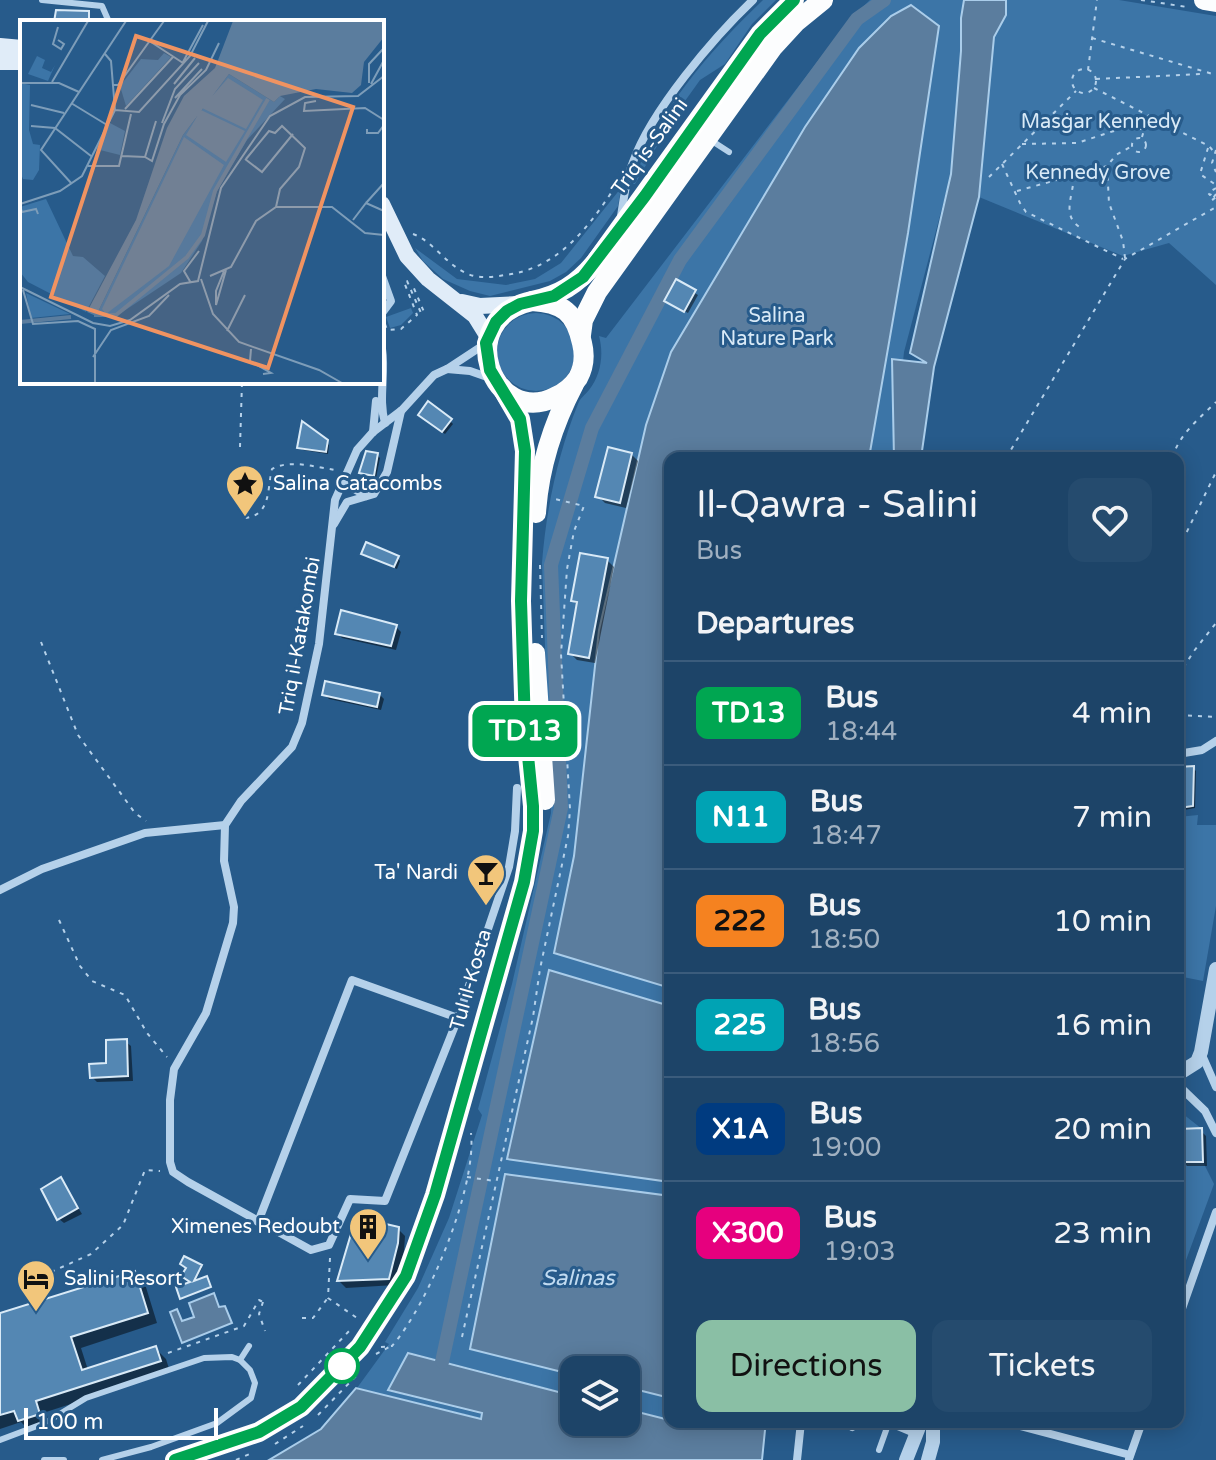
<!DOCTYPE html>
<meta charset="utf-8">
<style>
:root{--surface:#1d4468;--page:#254b6e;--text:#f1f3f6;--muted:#a0b0c0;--line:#3b5c7c;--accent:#8abfa5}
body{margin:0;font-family:"Varela Round",sans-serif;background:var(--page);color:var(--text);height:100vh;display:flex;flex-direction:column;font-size:30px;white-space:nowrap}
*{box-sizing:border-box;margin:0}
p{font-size:26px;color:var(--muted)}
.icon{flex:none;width:44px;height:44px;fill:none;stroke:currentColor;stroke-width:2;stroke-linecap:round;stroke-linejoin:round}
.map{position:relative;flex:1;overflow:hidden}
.details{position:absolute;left:664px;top:452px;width:520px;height:976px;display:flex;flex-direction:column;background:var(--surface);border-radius:16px;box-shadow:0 4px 20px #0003,0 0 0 2px var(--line)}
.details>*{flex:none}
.badge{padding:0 16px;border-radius:12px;font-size:28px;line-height:52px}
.buttons{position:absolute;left:560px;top:1356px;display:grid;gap:16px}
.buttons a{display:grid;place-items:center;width:80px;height:80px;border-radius:16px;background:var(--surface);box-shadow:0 4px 20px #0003,0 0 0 2px var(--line);font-size:40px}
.scale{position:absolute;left:24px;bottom:20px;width:194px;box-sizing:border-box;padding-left:8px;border:4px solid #fff;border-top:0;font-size:22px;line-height:28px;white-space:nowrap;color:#fff;-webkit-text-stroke:6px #275b8b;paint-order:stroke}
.map>.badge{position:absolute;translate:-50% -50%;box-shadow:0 0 0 4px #fff}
h2{padding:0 32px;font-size:30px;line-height:72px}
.round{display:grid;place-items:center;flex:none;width:84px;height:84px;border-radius:16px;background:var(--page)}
.overview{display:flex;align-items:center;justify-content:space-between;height:136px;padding:0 32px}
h1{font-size:38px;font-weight:600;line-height:60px}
.primary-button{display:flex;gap:16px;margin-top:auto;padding:16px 32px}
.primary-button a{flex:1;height:92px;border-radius:16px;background:var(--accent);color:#111;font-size:32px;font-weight:600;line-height:92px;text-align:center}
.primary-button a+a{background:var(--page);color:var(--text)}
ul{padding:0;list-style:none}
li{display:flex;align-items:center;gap:24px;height:104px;padding:0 32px;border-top:2px solid var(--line)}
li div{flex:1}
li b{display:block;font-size:30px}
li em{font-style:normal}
li .badge{min-width:88px;font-weight:700;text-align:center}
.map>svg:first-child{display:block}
</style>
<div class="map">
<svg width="1216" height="1460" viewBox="0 0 1216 1460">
<rect width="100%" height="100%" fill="#275b8b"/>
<!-- green -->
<g fill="#3c75a7">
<path d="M763,0H776L752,24L725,64L700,80L675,115L635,184H633C657,110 708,53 763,0Z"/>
<path d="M870,0H964L961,18V51L951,174L904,352L893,458H670V1420L626,1408V1370H574V1395L408,1352L388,1391L481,1414L480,1418L357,1388L389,1344L385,1342L418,1288L449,1218L482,1115L478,1109L512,984L551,813L542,563C546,510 558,453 578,404C580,398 585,395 589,390C601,375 604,354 599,336L606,338L850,19Z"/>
<path d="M1006,0H1119L1216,16V285L1169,243L1123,256L979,197L994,37L1006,15Z"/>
<path d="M621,188L618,206L581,258L566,272L550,281L490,296L470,291L443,279L423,261L415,248L457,279L506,285L535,279L561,263Z"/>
<path d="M411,308L413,313L401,325L390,328L386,317Z"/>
<circle cx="536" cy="352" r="39"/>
<path d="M1198,815L1197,825H1216V906L1203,981L1178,976V817Z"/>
<path d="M1178,1110L1202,1129H1179L1180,1162H1203L1214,1184L1178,1282Z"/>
</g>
<!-- water -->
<g fill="#5b7d9e" stroke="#aacdea" stroke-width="2">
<path d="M964,0H1006V15L994,37L979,197L934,367L921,458H894L892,359L927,363L910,353L951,174L961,51V18Z"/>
<path d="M911,5L939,26L908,233L869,458H670V988L554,953L574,856L599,630L646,425L671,352L805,127L859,48L891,16Z"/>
<path d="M549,970L670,1006V1182L507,1159Z"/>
<path d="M505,1174L670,1196V1398L626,1387V1370H574V1375L470,1349Z"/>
<path d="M214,1293L219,1307L225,1306L232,1323L182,1343L170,1312L177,1309L182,1321L194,1317L189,1303Z"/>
<path d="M408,1353L574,1396V1422H626V1409L681,1423L769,1422L765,1430L762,1460H269L321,1429L356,1388L481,1419L482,1413L388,1390Z"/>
</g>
<!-- shadow -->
<g fill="#0007">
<path d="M677,282L698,295L688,313L669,303Z"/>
<path d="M424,417L450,421L453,424L445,434Z"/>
<path d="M326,442L329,445L328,454L303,450L300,447Z"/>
<path d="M631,454L638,461L626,508L605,503L598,496Z"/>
<path d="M377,455L380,458L376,478L364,475L361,472Z"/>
<path d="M363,554L398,558L400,561L397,569Z"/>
<path d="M607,560L614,567L595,663L577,660L570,653L579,606L573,601Z"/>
<path d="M396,627L401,632L396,650L342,638L337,633Z"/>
<path d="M324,694H379L384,699L381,710L329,699Z"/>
<path d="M1193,768L1196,771L1195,808L1184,810L1181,807L1178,769Z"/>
<path d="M126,1042L131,1046L133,1081L97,1082L92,1077L108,1065Z"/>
<path d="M1201,1131L1206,1136L1207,1166H1187L1182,1161Z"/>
<path d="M61,1180L82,1214L64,1223L59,1219Z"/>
<path d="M398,1229L405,1236L404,1251L395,1285L346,1288L339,1281Z"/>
<path d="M185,1258L202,1268L194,1283L207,1279L210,1288L183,1298L194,1283Z"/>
<path d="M134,1274L145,1284L157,1323L81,1348L88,1370L155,1348L166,1359L170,1372L46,1412L50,1425L30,1431L21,1422L0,1429V1316Z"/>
</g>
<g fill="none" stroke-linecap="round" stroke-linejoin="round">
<!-- canal -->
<path stroke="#5b7d9e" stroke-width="14" d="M442,1362L561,808L551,565L592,428L680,260L857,19L884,0"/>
</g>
<!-- building -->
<g fill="#5487b3" stroke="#d9eaf7" stroke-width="2">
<path d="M56,10L89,11V22H54Z"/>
<path d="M676,279L696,290L684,312L664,301Z"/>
<path d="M428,401L452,419L442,432L418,415Z"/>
<path d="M302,421L328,440L326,452L297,448Z"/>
<path d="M608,447L632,453L620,503L595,497Z"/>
<path d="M366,451L378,453L374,476L359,473Z"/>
<path d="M366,542L399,556L394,567L361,554Z"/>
<path d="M580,553L608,558L589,658L568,654L577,602L571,601Z"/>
<path d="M341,610L397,625L391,646L335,634Z"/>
<path d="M325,681L380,693L377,707L322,695Z"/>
<path d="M1194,766L1193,806L1179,808L1178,767Z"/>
<path d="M127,1039L128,1076L90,1078L89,1064L106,1063V1040Z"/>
<path d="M1202,1128L1203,1162H1180L1179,1129Z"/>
<path d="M61,1177L78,1208L57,1220L41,1189Z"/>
<path d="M356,1217L399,1227L398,1243L389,1279L337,1281Z"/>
<path d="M184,1256L202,1265L194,1281L207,1276L211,1287L180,1299L176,1287L190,1282L181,1276L186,1268L180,1264Z"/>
<path d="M135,1271L148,1313L71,1337L82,1370L156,1346L161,1361L36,1401L40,1414L18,1421L14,1411L0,1415V1313Z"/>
</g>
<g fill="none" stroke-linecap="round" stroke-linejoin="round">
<!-- path -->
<g stroke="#b5d1ea" stroke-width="2" stroke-dasharray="4 6" stroke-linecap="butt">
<path d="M1141,0L1187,7"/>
<path d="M1092,38L1216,75"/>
<circle cx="1084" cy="81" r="12"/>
<path d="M1088,70L1097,0"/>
<path d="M1096,79L1202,74"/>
<path d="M1094,88L1209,146L1214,152"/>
<path d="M1142,137L1148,116"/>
<circle cx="1139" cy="145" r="7"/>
<path d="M1022,144L1077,143L1120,129H1143"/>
<path d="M1208,148L1200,174L1216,185"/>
<path d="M1216,150L1212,163L1216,172"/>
<path d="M1002,164L1020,203L1026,212L1123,259"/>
<path d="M1074,176C1073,197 1061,216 1081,228"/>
<path d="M989,177L1076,91"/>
<path d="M1216,188L1208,193L1210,195L1216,191"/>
<path d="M1017,191L1107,166"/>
<path d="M1216,194L1211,201L1216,197"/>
<path d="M413,234C433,241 446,265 468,274C479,279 493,277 505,275C556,269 586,231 613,190"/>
<path d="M1125,258L1123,241L1109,203L1107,166L1116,155L1132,146"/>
<path d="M385,324L387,330L401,329L417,315L404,282L407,281L421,313L424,312L413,286"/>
<path d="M240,447L242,382"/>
<path d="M1006,458L1125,259L1216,207"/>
<path d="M1173,458C1177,436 1200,418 1216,402"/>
<path d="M245,518C271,515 267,490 272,469C289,459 316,467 335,470"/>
<path d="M1178,550L1216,472"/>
<path d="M540,565L542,638"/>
<path d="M41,642L78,735L135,813L146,821"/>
<path d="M1178,676L1194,651L1216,623"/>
<path d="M1178,715L1216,717"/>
<path d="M59,920L80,966L92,981L125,995L147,1033L167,1057"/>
<path d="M467,1177L495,1181"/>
<path d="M330,1258L328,1298L357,1318L356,1320"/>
<path d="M51,1272L91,1254L123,1225L145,1170L160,1171"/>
<path d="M263,1302L259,1314L265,1331"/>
<path d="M302,1318H313L327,1299"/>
<path d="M462,1337L533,1017L540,969L568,836L570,809L561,654L567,569L574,531L584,506L555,499"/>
<path d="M381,1347L392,1346C428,1305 477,1187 471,1133"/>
<path d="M168,1353L244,1326L259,1300L263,1302"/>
<path d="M376,1354L391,1346"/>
<path d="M298,1385L351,1329"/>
<path d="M318,1415L358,1374"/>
<path d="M275,1444L303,1426"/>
<path d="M236,1460L254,1452"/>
</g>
<!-- service -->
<g stroke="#b5d1ea" stroke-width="6">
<path d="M42,0L102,6L109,22"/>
<path d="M712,141L729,152"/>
<path d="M345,478L352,489L366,497"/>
<path d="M240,1360L249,1346"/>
<path d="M888,1423L914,1434"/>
<path d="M0,1440L45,1423L86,1398L204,1358L232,1357L240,1360L250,1370L255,1383L251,1398L217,1423L151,1447L102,1460"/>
<path d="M879,1450L889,1422"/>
<path d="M44,1460H64"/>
</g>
<!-- minor -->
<g stroke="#b5d1ea" stroke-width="8">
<path d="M621,216C624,197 626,179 633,162C651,111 714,37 753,0"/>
<path d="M382,276L391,301L382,313"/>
<path d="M485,344L447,369L470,371L490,378"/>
<path d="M382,349C386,374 378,399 385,423"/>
<path d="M373,432L376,401"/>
<path d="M334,524L347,502L374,494L387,472L401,411"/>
<path d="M1178,754L1202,750L1216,741"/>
<path d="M225,825L224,861L234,907L233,923L206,1013L174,1069L170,1100V1162L173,1172L188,1182L311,1250L329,1245L350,1199L385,1201L458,1018L509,867L515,831L517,788"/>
<path d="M0,890L42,869L145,833L225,825L241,801L292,747L302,723L319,644L335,500L357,450L373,432L402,410L434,375L447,369"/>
<path d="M1202,1055L1216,1087"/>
<path d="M1178,1085L1205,1111L1216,1133"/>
<path d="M258,1222L352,980L458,1018"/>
<path d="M1178,1320L1216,1212"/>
<path d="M1005,1422L1130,1455"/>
<path d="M852,1427L854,1422"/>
<path d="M1129,1459L1142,1422"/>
<path d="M797,1460L801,1422"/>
</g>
<!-- tertiary -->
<g stroke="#b5d1ea" stroke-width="14">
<path d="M1178,1074L1197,1062L1201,1052L1216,969"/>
<path d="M906,1460L921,1422"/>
<path d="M928,1460L933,1442V1422"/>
</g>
<!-- secondary -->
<g stroke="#e0ecf8" stroke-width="16">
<path d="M0,46L22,48"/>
<path d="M0,62H22"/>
<path d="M382,204L407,256L428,279L475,316L488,337"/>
<path d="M462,302L480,306L518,304"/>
</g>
<!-- trunk -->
<g stroke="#fcfdfe" stroke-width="20">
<path d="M1204,0L1216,2"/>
<path d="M532,301C560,295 576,285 595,263L760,34L794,0"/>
<path d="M532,301C563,303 575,312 582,343C585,355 584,367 578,378C572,387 564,393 555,397C493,428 451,319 532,301Z"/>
<path d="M581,335L583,320L597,292L678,179L773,47L796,22L823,0"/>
<path d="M536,513C539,467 553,424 574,384"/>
<path d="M535,653L545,800"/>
<path d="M175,1460L259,1432L301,1407L360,1347L406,1276L435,1195L524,882L533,831V806L525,726L521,601L525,451L520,419L502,388"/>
</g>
</g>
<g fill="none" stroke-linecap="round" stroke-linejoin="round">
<defs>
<path id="line" d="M175,1460L259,1432L301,1407L360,1347L406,1276L435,1195L524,882L533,831V806L525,726L521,601L525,451L520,419L490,370L486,343L496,322L507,311L520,304L554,296L583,277L645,196L760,34L794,0"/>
</defs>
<!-- line casing -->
<use href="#line" stroke="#fff" stroke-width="18"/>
<!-- line -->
<use href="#line" stroke="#00a651" stroke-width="12"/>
</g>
<!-- icons -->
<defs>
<symbol id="sight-pin" viewBox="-11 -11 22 30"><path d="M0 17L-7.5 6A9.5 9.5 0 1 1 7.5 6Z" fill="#f2c67b" stroke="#275b8b"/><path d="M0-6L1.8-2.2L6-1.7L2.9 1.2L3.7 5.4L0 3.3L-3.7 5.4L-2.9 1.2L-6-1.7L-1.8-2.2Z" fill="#111"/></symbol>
<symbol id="bar-pin" viewBox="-11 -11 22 30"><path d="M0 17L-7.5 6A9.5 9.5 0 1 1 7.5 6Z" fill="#f2c67b" stroke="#275b8b"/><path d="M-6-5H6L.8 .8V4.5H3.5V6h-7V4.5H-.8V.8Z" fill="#111"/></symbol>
<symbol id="building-pin" viewBox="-11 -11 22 30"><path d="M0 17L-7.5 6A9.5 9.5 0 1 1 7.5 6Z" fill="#f2c67b" stroke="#275b8b"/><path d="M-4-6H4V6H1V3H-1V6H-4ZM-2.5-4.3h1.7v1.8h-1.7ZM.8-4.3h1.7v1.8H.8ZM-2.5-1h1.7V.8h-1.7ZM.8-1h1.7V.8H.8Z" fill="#111"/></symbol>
<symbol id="hotel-pin" viewBox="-11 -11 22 30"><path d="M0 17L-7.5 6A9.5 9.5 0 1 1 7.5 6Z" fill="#f2c67b" stroke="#275b8b"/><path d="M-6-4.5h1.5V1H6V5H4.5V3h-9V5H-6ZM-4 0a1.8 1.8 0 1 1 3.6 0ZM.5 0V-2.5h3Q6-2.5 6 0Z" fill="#111"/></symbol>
</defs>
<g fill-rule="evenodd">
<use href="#sight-pin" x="223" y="462" width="44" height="60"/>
<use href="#bar-pin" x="464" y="851" width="44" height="60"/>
<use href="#building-pin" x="346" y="1205" width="44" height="60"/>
<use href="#hotel-pin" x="14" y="1257" width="44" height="60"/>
</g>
<!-- markers -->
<circle fill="#fff" stroke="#00a651" stroke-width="4" cx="342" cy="1366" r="16"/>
<g text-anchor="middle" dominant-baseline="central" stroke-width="6" stroke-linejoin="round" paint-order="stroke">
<!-- park labels -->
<g font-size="20" fill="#d9eaf7" stroke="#275b8b">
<text x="1101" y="122">Masġar Kennedy</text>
<text x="1098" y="173">Kennedy Grove</text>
<text x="777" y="316">Salina<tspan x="777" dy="23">Nature Park</tspan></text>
</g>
<!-- street labels -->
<g font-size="20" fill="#fff" stroke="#275b8b">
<text transform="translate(650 147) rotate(-54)">Triq is-Salini</text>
<text transform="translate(300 636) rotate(-80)">Triq il-Katakombi</text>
<text transform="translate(471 980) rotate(-74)">Tul il-Kosta</text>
</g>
<!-- poi labels -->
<g font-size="20" fill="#fff" stroke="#275b8b" text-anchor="start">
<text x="273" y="484">Salina Catacombs</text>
<text x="458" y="873" text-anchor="end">Ta' Nardi</text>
<text x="340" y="1227" text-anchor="end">Ximenes Redoubt</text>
<text x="64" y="1279">Salini Resort</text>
</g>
<!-- water labels -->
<g font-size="22" font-style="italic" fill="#c1dbf1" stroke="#275b8b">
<text x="578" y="1278">Salinas</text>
</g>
</g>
<!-- overview -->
<g transform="translate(20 20)">
<rect width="364" height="364" fill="#275b8b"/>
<path d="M144,33L151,37L106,86L100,66L121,39L138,40ZM17,36L25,40L22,48L31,52L35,45L28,61L8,54ZM209,54L254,82L259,77L245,67L265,79L227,120L197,171L182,221L161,253L98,295L76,296L163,115ZM0,63L10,65L9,110L13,124L20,125L19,150L13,160L3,159L0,152ZM90,103L105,111L100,135L76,129ZM26,179L53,236L63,237L85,256L66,292L8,262L0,252V187ZM6,273L50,294L11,298Z" fill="#3c75a7"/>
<path d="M213,1H364V17L344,42L341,65L332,73L296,69L260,76L254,82L209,54L163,115L76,296L67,292L116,200L147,108L164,76L195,48ZM208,58L243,80L226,109L182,88ZM181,90L225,111L206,142L166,115ZM164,117L204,145L149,246L86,294L82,289Z" fill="#5b7d9e"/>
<path fill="none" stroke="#5b7d9e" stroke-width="4" d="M74,295H96L167,237L183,215L195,171L248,79M0,302L51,297"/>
<path fill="none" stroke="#7d9db9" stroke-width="2" d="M38,20L44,24L41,29L33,24L38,7M131,22L163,43M85,34L91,41L95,90M163,42L183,5M32,62L68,1M0,63H39L59,72M349,63V44L364,28M154,64L175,38M351,64L364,40M92,65H98L144,1M155,78L182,49M296,81L285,83L284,91L345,88L364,100M51,83L87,105M11,85L44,93M105,89L153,37M142,103L155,69L179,43M11,106L35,108L71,136M347,109V113H358L364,105M102,136L125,137L136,101M125,137L132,141L144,104L160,75L186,50L199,23M225,139L242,152L273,114M226,139L249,111L255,113L262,106L285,128L279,147L260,169L256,187M68,146H99L111,94M52,164L21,130L106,1M346,183L364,163M0,184L40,171L62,156L95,90L119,92L170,36L188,1M0,186L2,192L16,189L18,194M333,200L346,183L364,191M204,251L196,271V285L206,250M190,256L211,247L236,201L256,187H312L345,213L364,215M181,259L193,294L219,322L299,350L322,363M171,263L164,251L179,231M0,267L73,303L90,306L110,300L160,264L178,261L201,168L250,96L285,77L338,76L364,56M3,270L13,304L58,301L75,309V363M207,311L225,275M231,329L230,341L251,353L243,354M73,337L91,310L129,296L149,275"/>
<path fill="#f09361" fill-opacity="0.15" stroke="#f09361" stroke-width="4" d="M116,16L333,87L248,348L31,277Z"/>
<rect width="364" height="364" fill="none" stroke="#fff" stroke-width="4"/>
</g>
</svg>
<div class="buttons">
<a><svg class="icon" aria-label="layers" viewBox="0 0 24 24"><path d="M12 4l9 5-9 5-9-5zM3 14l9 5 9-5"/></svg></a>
</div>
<div class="scale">100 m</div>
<b class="badge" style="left:525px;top:731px;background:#00a651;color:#fff">TD13</b>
<section class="details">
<div class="overview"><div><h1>Il-Qawra - Salini</h1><p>Bus</p></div><a class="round"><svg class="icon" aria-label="heart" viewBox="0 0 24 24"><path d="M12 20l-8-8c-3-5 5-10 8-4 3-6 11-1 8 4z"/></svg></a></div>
<h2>Departures</h2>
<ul>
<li><span class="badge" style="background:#00a651;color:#fff">TD13</span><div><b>Bus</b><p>18:44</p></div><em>4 min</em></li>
<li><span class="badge" style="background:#00a3b4;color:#fff">N11</span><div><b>Bus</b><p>18:47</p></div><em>7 min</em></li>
<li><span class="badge" style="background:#f58220;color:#111">222</span><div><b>Bus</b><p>18:50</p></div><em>10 min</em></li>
<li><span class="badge" style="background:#00a3b4;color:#fff">225</span><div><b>Bus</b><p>18:56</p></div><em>16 min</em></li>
<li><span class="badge" style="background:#003b80;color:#fff">X1A</span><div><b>Bus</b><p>19:00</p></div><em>20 min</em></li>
<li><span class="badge" style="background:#e6007e;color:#fff">X300</span><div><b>Bus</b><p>19:03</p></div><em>23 min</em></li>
</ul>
<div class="primary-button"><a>Directions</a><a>Tickets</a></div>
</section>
</div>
